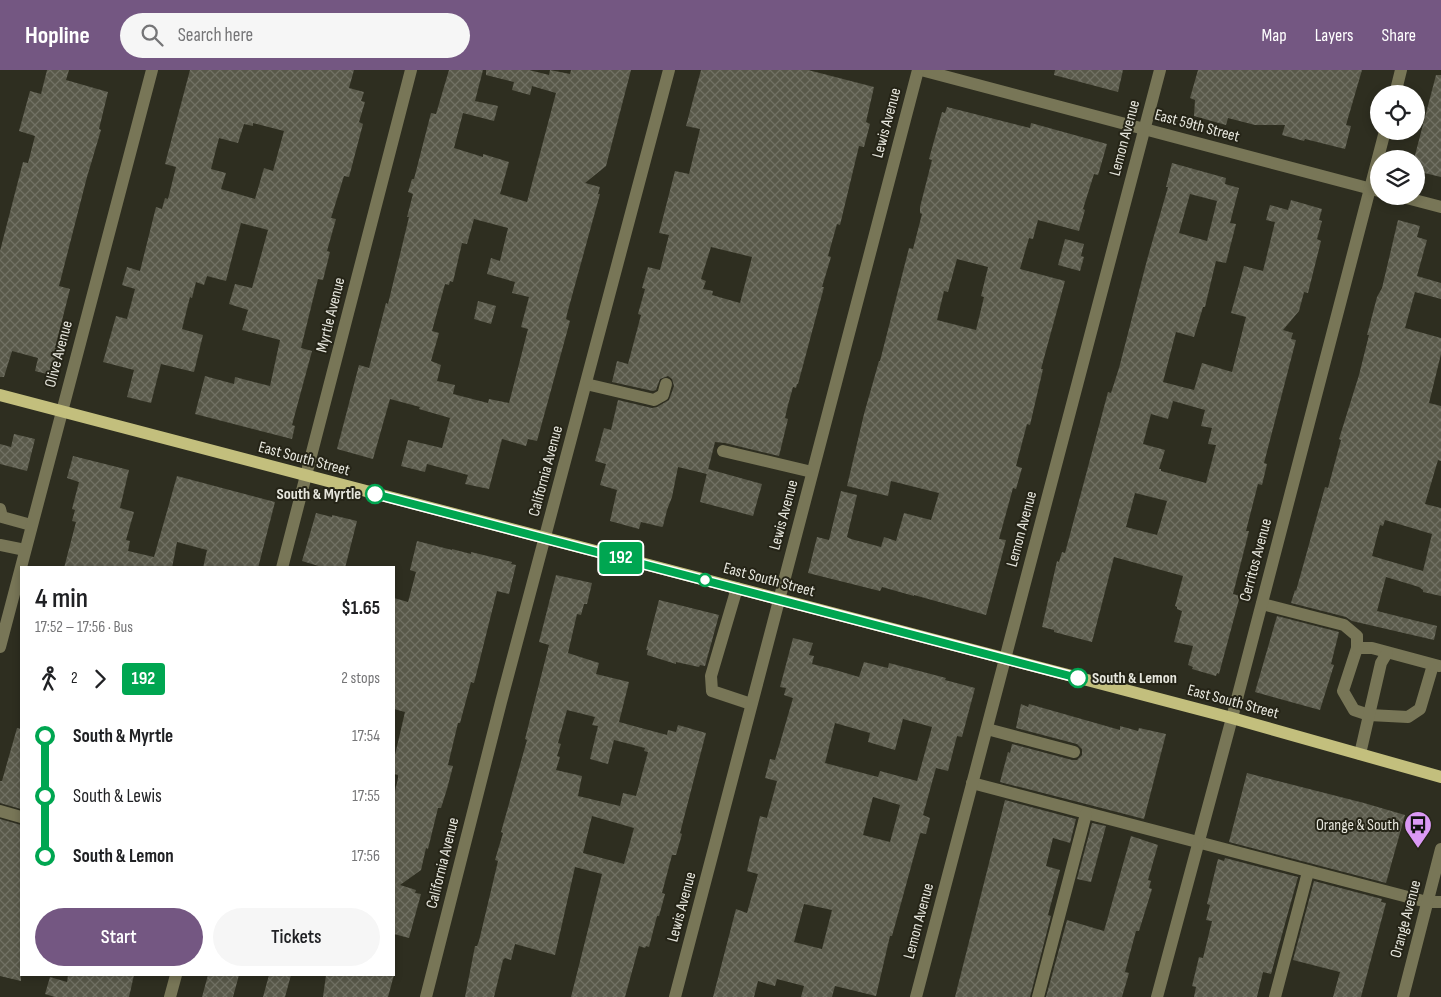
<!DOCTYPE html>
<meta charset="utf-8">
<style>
:root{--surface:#fff;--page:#f6f6f6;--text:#202124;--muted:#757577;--accent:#745782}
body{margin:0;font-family:"Sofia Sans Condensed",sans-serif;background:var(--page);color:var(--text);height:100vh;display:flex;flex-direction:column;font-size:19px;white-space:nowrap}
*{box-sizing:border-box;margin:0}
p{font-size:16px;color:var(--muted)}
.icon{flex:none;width:28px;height:28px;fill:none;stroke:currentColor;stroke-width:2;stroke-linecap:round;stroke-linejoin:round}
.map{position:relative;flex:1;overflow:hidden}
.details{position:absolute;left:20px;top:496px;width:375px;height:410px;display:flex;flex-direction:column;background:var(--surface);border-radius:0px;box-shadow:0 2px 8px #0003}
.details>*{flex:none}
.badge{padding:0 10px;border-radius:4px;font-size:18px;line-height:32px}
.fabs{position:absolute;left:1370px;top:15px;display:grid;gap:10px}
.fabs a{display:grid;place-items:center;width:55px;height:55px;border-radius:50%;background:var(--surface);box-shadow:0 2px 8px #0003;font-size:25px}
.map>.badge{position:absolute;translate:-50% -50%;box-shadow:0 0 0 2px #fff}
.legs{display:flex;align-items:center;gap:8px;height:55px;padding:0 15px;font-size:16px}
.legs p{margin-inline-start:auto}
.headline{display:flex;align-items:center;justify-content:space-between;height:85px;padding:0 15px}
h1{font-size:28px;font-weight:600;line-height:38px}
.button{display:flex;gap:10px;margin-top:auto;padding:10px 15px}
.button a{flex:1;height:58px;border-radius:30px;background:var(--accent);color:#fff;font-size:20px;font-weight:600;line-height:58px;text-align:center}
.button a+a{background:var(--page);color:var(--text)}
ul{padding:0 15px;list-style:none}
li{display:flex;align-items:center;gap:18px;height:60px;font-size:19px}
li i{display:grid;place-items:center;width:8px;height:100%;margin:0 6px;background:currentColor}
li i::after{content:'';width:12px;height:12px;margin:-6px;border:4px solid;border-radius:50%;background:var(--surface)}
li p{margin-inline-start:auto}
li:first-child i{background:linear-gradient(#0000 50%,currentColor 0)}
li:last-child i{background:linear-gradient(currentColor 50%,#0000 0)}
header{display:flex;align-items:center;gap:30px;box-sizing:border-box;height:70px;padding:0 25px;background:var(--accent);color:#fff}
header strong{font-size:24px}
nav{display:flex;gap:28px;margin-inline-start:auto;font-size:18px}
.search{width:350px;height:45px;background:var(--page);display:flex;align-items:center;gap:12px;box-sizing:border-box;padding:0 18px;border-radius:28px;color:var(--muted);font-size:19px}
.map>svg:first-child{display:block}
</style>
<header>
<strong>Hopline</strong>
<div class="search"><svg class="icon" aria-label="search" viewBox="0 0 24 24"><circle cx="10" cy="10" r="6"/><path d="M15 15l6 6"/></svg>Search here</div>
<nav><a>Map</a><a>Layers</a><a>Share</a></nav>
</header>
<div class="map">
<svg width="1441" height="927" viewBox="0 0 1441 927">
<defs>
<pattern id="building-cross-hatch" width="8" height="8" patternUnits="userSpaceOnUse" patternTransform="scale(1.25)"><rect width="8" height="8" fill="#59594a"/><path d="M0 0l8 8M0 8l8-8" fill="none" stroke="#717164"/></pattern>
</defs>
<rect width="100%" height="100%" fill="#2e2e20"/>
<!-- building -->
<g fill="url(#building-cross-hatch)" fill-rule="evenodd">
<path d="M47,0H69L66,10L108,22L99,59L101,60L87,107L59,216L70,219L55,278H58L51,305L35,301L38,288L12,281L4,307H0V181L23,92L28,93L35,66L19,61L30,21L41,24Z"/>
<path d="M190,0H354L349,18L364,22L361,31L365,32L359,52L363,54L349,107L344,106L331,148L336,149L327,181L330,182L323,210L318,209L301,278L312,281L292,355L295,356L292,369L195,344L205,306L234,314L235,307L270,316L280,270L242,260L248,240L229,234L235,214L252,218L268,160L241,153L226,211L207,206L204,215L196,212L192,228L190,227L182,259L203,265L194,302L161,294L151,333L127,327L134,300L103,292L116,246L127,249L135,219L122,215L127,197L140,201L156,137L162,139L165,128L168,129L176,97L165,94ZM253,53L284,61L273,101L264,98L255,129L221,119L226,103L211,99L219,68L238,73L244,54L253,56Z"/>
<path d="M449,0H483L475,31L498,36L494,51L463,43L454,78L483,87V84L509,92L500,124L527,132L556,23L532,16L530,25L512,20L514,12L486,5V0H529L549,5L550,0L570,4L571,0H631L606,96L585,113L600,117L598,124H600L567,244L566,249L570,251L537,371L528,369L526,376L502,369L489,419L465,414L468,405L427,394L425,402L401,396L408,370L442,378L450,348L419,339L420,337L390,329L373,389L337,379L359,295L369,298L386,233L388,234L409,147H407L413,124L408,122L412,109H414L431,43L436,44ZM474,149L508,158L500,191L491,188L487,204L515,212L512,223L529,227L521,257L528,259L509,333L489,329L488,333L453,324L455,315L437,311L441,295L431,291L439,263L432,261L445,214L449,215L450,211L453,212L462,173L467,174Z"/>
<path d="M701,0H808L874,17L866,52L870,54L864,77L859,76L840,155L837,154L828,186L831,187L822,217H824L798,314H797L796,318L793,317L788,335L785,348L788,349L779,386L725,373L715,372L707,404L678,397L672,427L667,440L663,456L662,457L641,452L639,459L610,451L617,420L600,415L606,394L595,391L604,358L611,360L618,330L652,338L657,337L669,330L674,316L672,309L668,306L660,309L656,320L653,321L612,312L617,291L628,294L641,245L638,244L645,219L642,218L648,197L660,200L669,165L659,163L675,101L689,104L700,59L686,56ZM711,177L752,187L740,233L712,225L713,221L703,219L706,211L701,209Z"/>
<path d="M1055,0H1123L1118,22L1054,5Z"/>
<path d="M1198,0H1362L1346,55L1351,56L1345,79L1305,69L1304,71L1282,65L1285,55H1255L1228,48L1226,55L1194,46L1195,30L1190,28Z"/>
<path d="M1436,5H1441V107L1416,101V89H1414Z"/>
<path d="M947,37L1030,58L1031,53L1107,74L1099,102L1098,105L1094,104L1083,139L1085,140L1079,161L1038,150L1033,169L1029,168L1020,199L1065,211L1041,299H1043L1030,355L1027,354L1016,396L1022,398L1016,419L1013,418L999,469L1006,470L986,545L914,525V526L882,517L880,521L808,503L817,467L829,470L841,421L857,425L847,467L851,469L881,477L884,467L896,471L904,443L931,450L939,423L891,411L888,426L847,416L864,344L879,291H880L909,178L913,179L922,144L920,143V137L932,90L929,89L942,42L945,43ZM957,189L988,197L981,226L984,227L976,260L937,250L944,221L948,222Z"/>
<path d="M1172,93L1226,108L1225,114L1239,118L1230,153L1236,154L1226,193L1216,191L1205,237H1203L1194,267L1176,262L1163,312L1194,320L1202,293L1232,302L1246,247L1231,243L1244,196L1263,201L1275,152L1266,150L1270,135L1288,140L1291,130L1322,139L1319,150L1322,151L1317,169L1321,171L1308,223L1304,222L1299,241L1283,260L1293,263L1291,269L1296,270L1264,393L1267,394L1262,415L1258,414L1246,461H1249L1233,524L1240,526L1219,604L1217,603L1216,606L1192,599L1193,597L1188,595L1193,576L1174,572L1182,541L1177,539V537L1175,536L1183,506L1114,487L1092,572L1054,562V560L1042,557L1057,491L1059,492L1062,482L1065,483L1108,322L1111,323L1119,298L1147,190L1168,117H1166ZM1190,124L1217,131L1207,171L1179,163ZM1173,331L1205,340L1201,356L1212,358L1208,374L1216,375L1206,413L1161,401V399H1159L1165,380L1143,374L1151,344L1168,349ZM1135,423L1167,431L1157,465L1126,457Z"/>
<path d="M1398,150L1420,156L1417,167L1427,170L1417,206L1441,213V229L1415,222L1405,258L1441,268V284L1429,333L1441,336V391L1438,390L1425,434L1441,438V526L1423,522V520L1419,517L1386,507L1377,541L1437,556L1434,570L1352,551L1346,547L1291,533L1295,520L1296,521L1325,417L1328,418L1341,370L1339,369L1359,305L1369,265H1367L1377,227L1382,218ZM1385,450L1432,464L1423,501L1372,486L1380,455L1383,456Z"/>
<path d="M1065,169L1084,174L1081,186L1084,187L1080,201L1058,195Z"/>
<path d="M478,231L496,236L491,254L474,249Z"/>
<path d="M14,364L35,369L27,401L0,394V374L11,377Z"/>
<path d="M73,386L129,400L120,438L134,442L126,470L130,471L128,481L154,487L177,406L275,432L258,498H203L207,480L177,472L172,498H64L76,452L72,451L75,440L72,439L79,412L67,408Z"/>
<path d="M708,399L762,414L753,446L700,432Z"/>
<path d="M316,443L332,447V445L357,451L345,498H325L302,491Z"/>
<path d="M417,471L452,480V479L471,484V482L512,492L511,494L516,495L509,524L497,521L474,613L471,612L460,653H458L448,695L453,696L447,719L441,738H438L428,779L426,778L421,800L400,815L416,820L415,823L421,824L409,868L394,864V726L398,708V705L394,704V689L405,642L394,639V528L408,532L416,502L410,500Z"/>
<path d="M556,505L592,513L587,534H584L581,545L577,544L568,583L599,593L596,604L629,612L619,652L667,665L668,660L676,662L678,655L706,663L680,763L682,764L676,785H672L662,823L665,824L659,846H657L649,877L646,876L645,878L639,876L625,927H571L602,804L575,797L555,885L515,874L511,890L505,888L503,890L494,927H465L475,876H477L479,871L498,791L495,790L503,763L501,762L527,670L525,669L549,575L539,572ZM567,640L595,647L592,655L598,656L590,689L608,694L614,670L645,678L644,681L648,682L636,726L623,723L620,736L578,726L582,706L556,700L560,687L557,686L561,674L558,673ZM592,746L634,758L624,794L583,783Z"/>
<path d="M659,530L719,545L705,596L700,595L699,597L676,592V594L647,585L648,580H646Z"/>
<path d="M1277,546L1339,562L1331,594L1334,595L1320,640L1255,622Z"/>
<path d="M793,568L813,573L809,585L814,586L812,594L832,599L859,607L864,592L888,598L889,593L946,608L945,610L975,618L962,667L957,666L948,701L936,698L923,745L930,748L926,764L921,763L920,764L892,866H890L876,926L835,916L832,927H801L804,916L777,909L775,916L758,911L754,927H713L736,839L747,843L758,804L747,801L760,746L767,748L777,711L765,708L770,689L775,690L793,628L784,625L786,618L780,617ZM903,649L932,657L917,711L880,701L878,707L825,693L835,653L870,663L868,672L895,680ZM873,727L900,735L890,772L863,765ZM804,834L832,840L822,879L794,872Z"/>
<path d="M1021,634L1028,637L1029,634L1120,660V656L1138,661L1139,658L1166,664L1144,749L1000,712L1008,682L1010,683L1012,674L1072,690H1077L1082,685V679L1077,674L1016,658Z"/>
<path d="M17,658L21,659V739L0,733V711H2Z"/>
<path d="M1247,703L1364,733L1405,745L1386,813L1229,772Z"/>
<path d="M1005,730L1076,749L1070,773L1053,768L1046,796L1060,800L1048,845L1051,846L1030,927H955Z"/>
<path d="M0,749L21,755V911L0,906Z"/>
<path d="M1092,753L1106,756L1091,812L1077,809Z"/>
<path d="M1131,766L1158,775L1148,810L1151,811L1149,818L1152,819L1139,861H1136L1125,902L1129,903L1122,927H1046L1067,850L1104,861Z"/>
<path d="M1225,788L1298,807L1271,904L1263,902L1257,927H1194L1196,917L1192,916L1199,887L1203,888L1212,851L1206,850L1210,835L1207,834L1218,789L1224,791Z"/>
<path d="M1314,811L1382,829L1381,832L1386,833L1361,927H1333L1340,902L1293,890Z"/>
<path d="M68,905H134L129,927H55L45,924L50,907L67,912Z"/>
<path d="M208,905H239L233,927H202Z"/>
<path d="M269,905H291L285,927H263Z"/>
<path d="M326,905H394L388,927H323Z"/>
</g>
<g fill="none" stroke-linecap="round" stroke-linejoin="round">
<!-- minor -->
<g stroke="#787657" stroke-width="12">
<path d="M921,0L1379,121"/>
<path d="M1395,24L1401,0"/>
<path d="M1399,126L1441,137"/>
<path d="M586,314L654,330L663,325L666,314"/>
<path d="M723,381L812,402"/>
<path d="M0,439L2,447L31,455"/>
<path d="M0,475L25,480"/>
<path d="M282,498L411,0"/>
<path d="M737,518L711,606L712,621L751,634"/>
<path d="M1262,534L1344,555L1357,566V578L1343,621L1354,640L1369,645L1408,647L1420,639L1433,595"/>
<path d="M0,577L152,0"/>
<path d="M1357,578H1372L1439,596"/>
<path d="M987,659L1074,682"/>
<path d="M1360,684L1381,593L1387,583"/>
<path d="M972,713L1427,832H1441"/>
<path d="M0,741L21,747"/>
<path d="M170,927L176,905"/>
<path d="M426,927L501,632L669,0"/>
<path d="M675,927L918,0"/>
<path d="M916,927L1160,0"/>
<path d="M1038,927L1086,744"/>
<path d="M1157,927L1232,648L1385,61"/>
<path d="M1275,927L1308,802"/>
<path d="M1403,927L1441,779"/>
</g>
<!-- major -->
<path stroke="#c3bf7d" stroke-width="12" d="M0,325L1232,648L1441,707"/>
</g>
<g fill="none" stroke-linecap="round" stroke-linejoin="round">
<defs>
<path id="line-1" d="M375,424L1078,608"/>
</defs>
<!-- line-1 casing -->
<use href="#line-1" stroke="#fff" stroke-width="11"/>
<!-- line-1 -->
<use href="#line-1" stroke="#00a651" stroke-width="8"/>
</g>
<!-- icons -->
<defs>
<symbol id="bus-pin" viewBox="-11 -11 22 30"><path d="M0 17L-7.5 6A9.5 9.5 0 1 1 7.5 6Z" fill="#db99f5" stroke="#252417"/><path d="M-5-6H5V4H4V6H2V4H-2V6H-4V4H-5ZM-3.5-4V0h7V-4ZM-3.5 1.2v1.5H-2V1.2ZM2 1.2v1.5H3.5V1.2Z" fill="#111"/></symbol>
</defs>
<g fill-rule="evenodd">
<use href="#bus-pin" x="1402" y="739" width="32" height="43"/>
</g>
<!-- markers -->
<g fill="#fff" stroke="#00a651" stroke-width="2.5">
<circle cx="375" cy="424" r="9"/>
<circle cx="705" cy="510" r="6"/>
<circle cx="1078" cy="608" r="9"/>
</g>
<g text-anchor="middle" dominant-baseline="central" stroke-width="4" stroke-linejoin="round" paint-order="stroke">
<!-- street labels -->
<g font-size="16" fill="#e7e7de" stroke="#252417">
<text transform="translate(887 53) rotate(-75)">Lewis Avenue</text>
<text transform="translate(1197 56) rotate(15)">East 59th Street</text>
<text transform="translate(1125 68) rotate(-75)">Lemon Avenue</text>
<text transform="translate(331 245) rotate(-76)">Myrtle Avenue</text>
<text transform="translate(59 284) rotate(-75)">Olive Avenue</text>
<text transform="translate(304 389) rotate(15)">East South Street</text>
<text transform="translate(546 401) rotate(-75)">California Avenue</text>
<text transform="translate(784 445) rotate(-75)">Lewis Avenue</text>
<text transform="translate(1022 459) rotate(-75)">Lemon Avenue</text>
<text transform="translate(1256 490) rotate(-75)">Cerritos Avenue</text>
<text transform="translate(769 510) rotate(15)">East South Street</text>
<text transform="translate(1233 632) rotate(15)">East South Street</text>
<text transform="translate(443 793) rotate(-76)">California Avenue</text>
<text transform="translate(682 837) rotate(-75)">Lewis Avenue</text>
<text transform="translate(1406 849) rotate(-75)">Orange Avenue</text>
<text transform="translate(919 851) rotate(-75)">Lemon Avenue</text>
</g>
<!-- stop labels -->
<g font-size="16" font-weight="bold" fill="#e7e7de" stroke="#252417" text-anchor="end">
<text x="361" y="424">South &amp; Myrtle</text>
<text x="1092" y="608" text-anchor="start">South &amp; Lemon</text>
</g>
<!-- poi labels -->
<g font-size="16" fill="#e7e7de" stroke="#252417" text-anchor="end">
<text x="1399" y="755">Orange &amp; South</text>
</g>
</g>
</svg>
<div class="fabs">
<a><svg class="icon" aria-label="locate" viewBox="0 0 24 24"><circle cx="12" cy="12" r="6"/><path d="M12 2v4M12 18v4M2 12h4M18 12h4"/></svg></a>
<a><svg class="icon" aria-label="layers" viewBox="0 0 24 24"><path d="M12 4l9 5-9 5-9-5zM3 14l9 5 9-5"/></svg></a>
</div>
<b class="badge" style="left:621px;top:488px;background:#00a651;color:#fff">192</b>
<section class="details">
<div class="headline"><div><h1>4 min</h1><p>17:52 – 17:56 · Bus</p></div><b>$1.65</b></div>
<div class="legs"><svg class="icon" aria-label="walk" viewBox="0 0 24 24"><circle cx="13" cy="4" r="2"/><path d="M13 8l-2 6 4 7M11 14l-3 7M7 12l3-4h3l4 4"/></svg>2<svg class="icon" aria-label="forward" viewBox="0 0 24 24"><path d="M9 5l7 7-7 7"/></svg><b class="badge" style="background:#00a651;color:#fff">192</b><p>2 stops</p></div>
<ul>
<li><i style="color:#00a651"></i><b>South &amp; Myrtle</b><p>17:54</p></li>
<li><i style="color:#00a651"></i><span>South &amp; Lewis</span><p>17:55</p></li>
<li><i style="color:#00a651"></i><b>South &amp; Lemon</b><p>17:56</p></li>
</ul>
<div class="button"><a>Start</a><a>Tickets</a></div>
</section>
</div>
